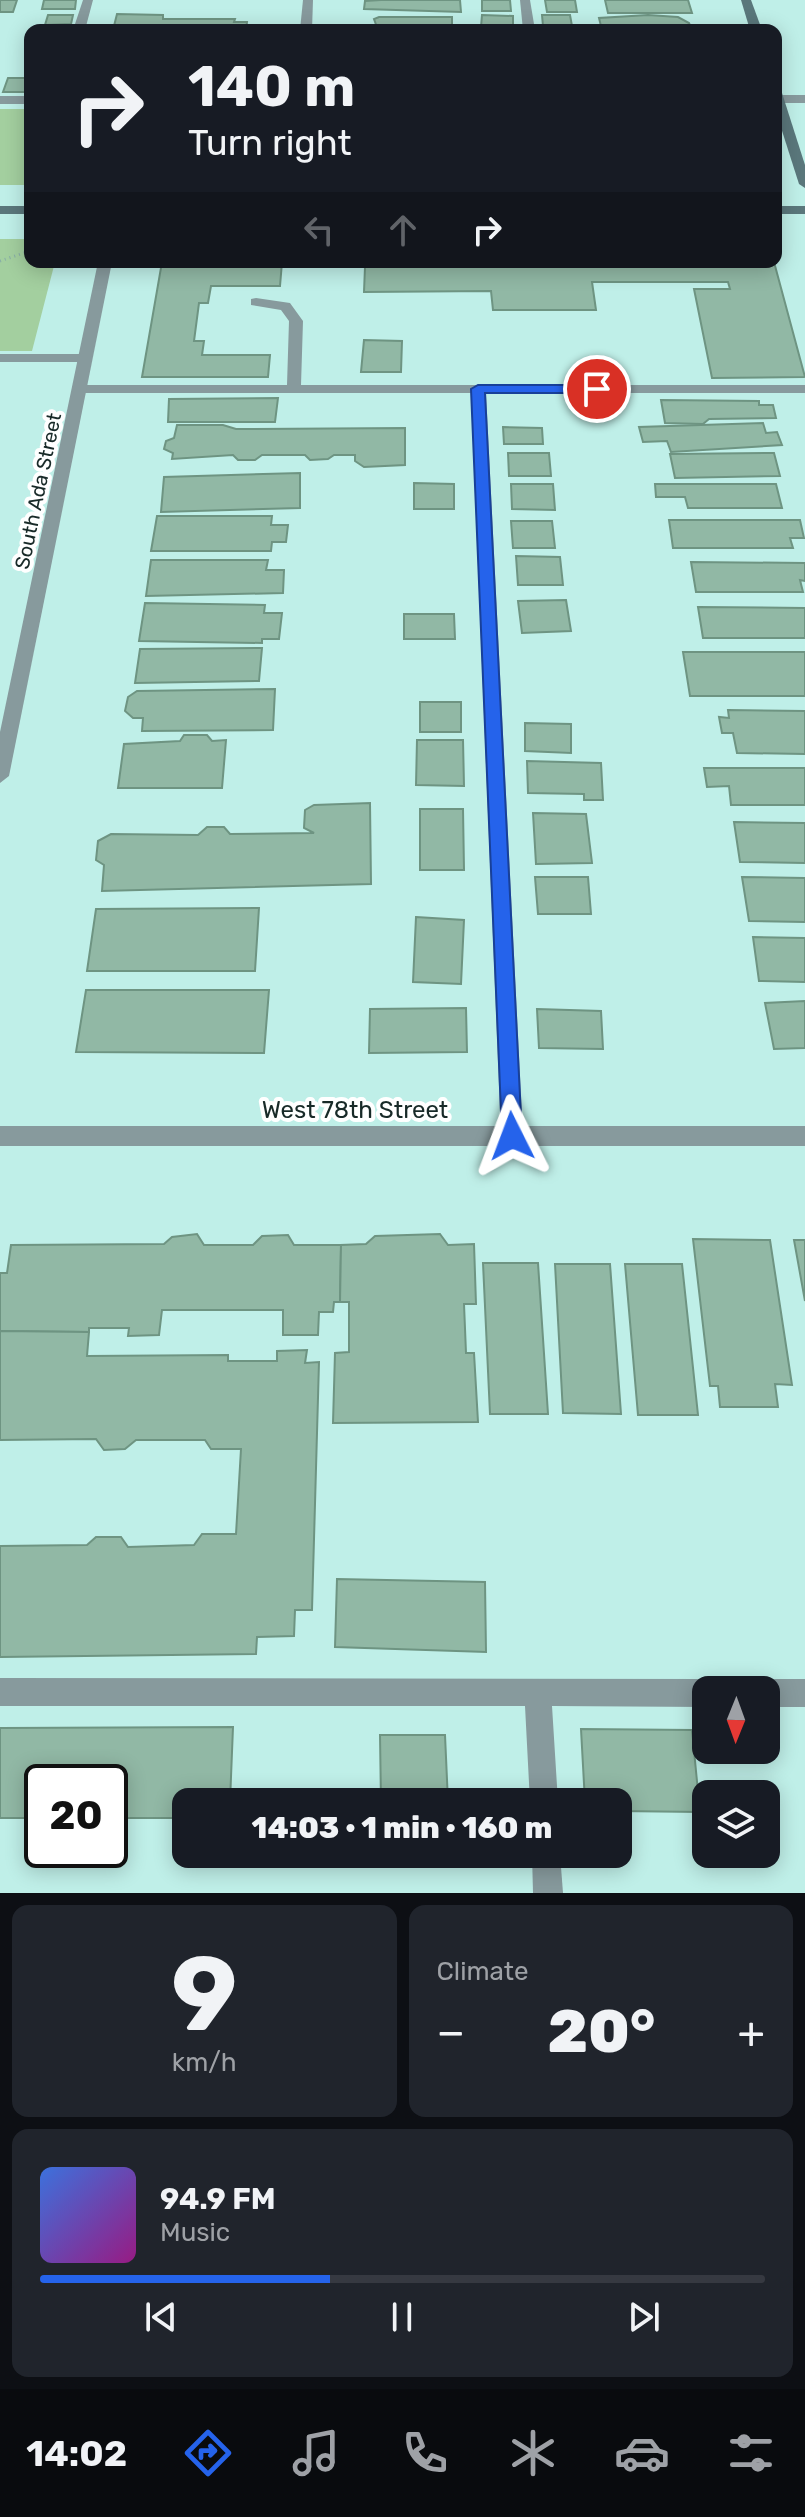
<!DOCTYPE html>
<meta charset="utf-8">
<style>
body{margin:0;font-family:Rubik,sans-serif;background:#20242c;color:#f1f3f6;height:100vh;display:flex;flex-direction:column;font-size:30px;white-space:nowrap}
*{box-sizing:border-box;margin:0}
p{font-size:26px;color:#9ea1a6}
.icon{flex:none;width:44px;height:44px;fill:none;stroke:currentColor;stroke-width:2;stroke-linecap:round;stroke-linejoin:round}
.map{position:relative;height:1893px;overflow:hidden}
.details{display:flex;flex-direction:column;gap:12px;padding:12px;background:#0d0f14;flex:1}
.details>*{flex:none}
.hud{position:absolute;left:24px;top:24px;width:758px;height:244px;border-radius:16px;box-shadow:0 4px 20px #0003;background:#171b24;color:#f1f3f6;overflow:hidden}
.needle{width:52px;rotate:181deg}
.buttons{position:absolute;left:692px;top:1676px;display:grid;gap:16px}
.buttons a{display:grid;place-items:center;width:88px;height:88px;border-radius:16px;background:#171b24;box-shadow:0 4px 20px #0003;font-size:40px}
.speed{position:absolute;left:24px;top:1764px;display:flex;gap:16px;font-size:40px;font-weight:700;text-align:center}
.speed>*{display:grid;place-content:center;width:104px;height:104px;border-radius:50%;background:#171b24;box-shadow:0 4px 20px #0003;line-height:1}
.speed .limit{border:4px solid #111;border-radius:12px;background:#fff;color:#111}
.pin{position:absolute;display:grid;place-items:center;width:68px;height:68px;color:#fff;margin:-34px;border:4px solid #fff;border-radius:50%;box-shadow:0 2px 8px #0007}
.me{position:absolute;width:88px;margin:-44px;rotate:357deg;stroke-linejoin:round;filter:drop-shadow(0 0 6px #0008)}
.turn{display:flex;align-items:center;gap:28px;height:168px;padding:0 32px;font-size:36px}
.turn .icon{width:104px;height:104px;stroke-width:2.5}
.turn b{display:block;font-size:56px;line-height:68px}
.lanes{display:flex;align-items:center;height:76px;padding:0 32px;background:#0003;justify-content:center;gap:40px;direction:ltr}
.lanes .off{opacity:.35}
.big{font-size:60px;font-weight:800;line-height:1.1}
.details .tile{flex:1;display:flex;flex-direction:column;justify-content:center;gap:12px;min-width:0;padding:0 28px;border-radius:16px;background:#20242c}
.details .dial{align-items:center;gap:0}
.dial b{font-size:104px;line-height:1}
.song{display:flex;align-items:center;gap:24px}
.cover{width:96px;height:96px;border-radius:12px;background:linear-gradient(135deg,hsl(220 70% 55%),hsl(310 70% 35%))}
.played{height:8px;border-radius:4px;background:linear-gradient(90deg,#2563eb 40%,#363941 40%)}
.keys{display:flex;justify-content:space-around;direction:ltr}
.heat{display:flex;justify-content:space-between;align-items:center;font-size:44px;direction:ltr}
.details .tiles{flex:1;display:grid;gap:12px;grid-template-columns:1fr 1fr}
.tile:last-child{grid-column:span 2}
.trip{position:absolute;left:172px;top:1788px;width:460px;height:80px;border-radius:16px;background:#171b24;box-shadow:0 4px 20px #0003;font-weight:800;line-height:80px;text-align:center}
.tab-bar{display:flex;height:128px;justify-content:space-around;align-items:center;background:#090b0e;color:#9ea1a6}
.tab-bar .icon{width:56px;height:56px}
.tab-bar .on{color:#2563eb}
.tab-bar b{font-size:36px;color:#f1f3f6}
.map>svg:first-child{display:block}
.green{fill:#a3cf9f}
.building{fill:#91b8a5;stroke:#6e9482;stroke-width:2}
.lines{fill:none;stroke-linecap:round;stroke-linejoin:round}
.path{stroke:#87ada7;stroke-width:3;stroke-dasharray:1 4;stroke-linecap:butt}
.lane{fill:#879a9d;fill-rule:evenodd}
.street{fill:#879a9d;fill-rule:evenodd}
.secondary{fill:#5a777b;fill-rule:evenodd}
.route{fill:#2563eb;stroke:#184099;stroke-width:2}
.labels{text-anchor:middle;stroke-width:8;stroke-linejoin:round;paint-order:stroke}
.far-street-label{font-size:20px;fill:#182a28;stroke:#fff}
.street-label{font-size:24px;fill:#182a28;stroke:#fff}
</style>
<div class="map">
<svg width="805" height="1893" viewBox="0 0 805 1893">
<rect width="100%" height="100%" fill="#bfefe8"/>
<g class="green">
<rect x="0" y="109" width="30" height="76"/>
<polygon points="0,239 30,239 30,262 55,262 32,351 0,351"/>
</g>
<g class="building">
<polygon points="0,0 17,0 13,12 0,12"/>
<polygon points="44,0 76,0 75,9 42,9"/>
<polygon points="381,0 460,0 461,12 364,9 365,1"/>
<polygon points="482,0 510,0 511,11 482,11"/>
<polygon points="545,0 575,0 577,12 547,12"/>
<polygon points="605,0 688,0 692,13 608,13"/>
<polygon points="117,14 163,15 163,19 235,19 234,22 247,22 246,30 113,30"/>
<polygon points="48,15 73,15 71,24 45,25"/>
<polygon points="482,15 513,16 513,28 481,27"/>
<polygon points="542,15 570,15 572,26 543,26"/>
<polygon points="648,15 678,17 689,23 692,30 602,30 599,18"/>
<polygon points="379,17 452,17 452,30 378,30 374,19"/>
<polygon points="8,78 30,78 30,92 3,92"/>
<polygon points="162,262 282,262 280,286 211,286 208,303 199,303 194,341 204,341 202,355 270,355 268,377 142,377"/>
<polygon points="372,262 774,262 805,377 712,378 694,289 730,289 728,282 592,282 596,310 493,310 491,291 364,292 365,267 372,267"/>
<polygon points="364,340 402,341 401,372 361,372"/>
<polygon points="278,398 275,422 168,422 169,399"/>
<polygon points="661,400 759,401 759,405 773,405 776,418 709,419 703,424 665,423"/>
<polygon points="763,423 766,433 777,432 782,445 671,452 667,441 643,442 639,427"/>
<polygon points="177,425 223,425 236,429 405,428 405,465 364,467 355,461 355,455 334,455 328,459 310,460 305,455 262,455 255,460 238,460 233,455 172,459 173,453 164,449 166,441 174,438"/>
<polygon points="503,427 542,428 543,444 504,444"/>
<polygon points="508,453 549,453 551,476 509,476"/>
<polygon points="774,453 780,476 675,478 670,454"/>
<polygon points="300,473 300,508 161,512 164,477"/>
<polygon points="414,483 454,484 454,509 414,509"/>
<polygon points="511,484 553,484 555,510 512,509"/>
<polygon points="655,484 776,484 782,508 688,508 685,497 656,497"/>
<polygon points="157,516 272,516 271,525 288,525 286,542 272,542 271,551 151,551"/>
<polygon points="669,520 800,520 804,538 790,538 793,548 673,548"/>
<polygon points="511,521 552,521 555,548 513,548"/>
<polygon points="516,556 560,557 563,585 518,585"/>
<polygon points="151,560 268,560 266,570 284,570 283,593 146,596"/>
<polygon points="691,562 805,563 805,581 800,580 803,592 696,592"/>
<polygon points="566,600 571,631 522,633 518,601"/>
<polygon points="145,603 265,605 264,613 282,613 279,639 262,639 262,643 139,641"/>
<polygon points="698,607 805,608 805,638 703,638"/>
<polygon points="404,614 454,614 455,639 404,639"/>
<polygon points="262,648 259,681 135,683 140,649"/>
<polygon points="683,652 805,652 805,696 690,696"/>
<polygon points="275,689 273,730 142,731 143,718 133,718 125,711 128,697 137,691"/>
<rect x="420" y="702" width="41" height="30"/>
<polygon points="728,710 805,711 805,754 737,753 733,733 722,733 719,717 729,718"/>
<polygon points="525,723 571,724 571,753 525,751"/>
<polygon points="184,735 207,735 212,741 226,740 222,788 118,788 124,744 180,741"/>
<polygon points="417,740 463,740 464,786 416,785"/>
<polygon points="527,761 601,763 603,800 584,800 584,794 528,793"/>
<polygon points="704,768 805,768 805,805 731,805 729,786 707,787"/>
<polygon points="370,803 371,884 102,891 104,865 96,860 98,841 111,834 198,835 207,827 224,827 230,834 314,833 304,828 305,810 314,805"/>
<polygon points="420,809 463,809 464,870 420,870"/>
<polygon points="533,813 586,814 592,863 536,864"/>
<polygon points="734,822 805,823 805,863 740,862"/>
<polygon points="535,877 588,877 591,914 538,914"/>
<polygon points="742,877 805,878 805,922 749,921"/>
<polygon points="259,908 255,971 87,971 96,909"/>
<polygon points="416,917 464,920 461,984 413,982"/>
<polygon points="753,937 805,938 805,982 759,981"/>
<polygon points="86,990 269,990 264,1053 76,1052"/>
<polygon points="805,1001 805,1048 774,1049 765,1003"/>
<polygon points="466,1008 467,1052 369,1053 370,1009"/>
<polygon points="537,1009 601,1011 603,1049 539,1048"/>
<polygon points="197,1234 204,1245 253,1245 262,1236 288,1235 294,1245 341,1245 340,1302 334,1302 333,1312 319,1312 318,1335 283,1335 283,1310 162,1310 159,1335 128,1336 129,1328 89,1328 89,1332 0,1331 0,1273 7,1273 11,1245 164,1244 172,1237"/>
<polygon points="440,1234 448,1245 474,1244 476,1304 464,1304 466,1353 474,1353 478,1422 333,1423 335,1353 349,1352 349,1302 340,1302 341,1245 366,1244 375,1236"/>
<polygon points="693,1239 770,1240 792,1385 775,1384 778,1407 720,1407 718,1386 710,1386"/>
<polygon points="794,1240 805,1240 805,1301"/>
<polygon points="483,1263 538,1263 548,1414 490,1414"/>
<polygon points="555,1264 610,1264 621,1414 563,1413"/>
<polygon points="625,1264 682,1264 698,1415 638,1415"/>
<polygon points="0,1331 89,1332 87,1356 228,1355 228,1361 277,1361 277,1351 307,1350 305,1363 319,1362 312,1610 295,1610 294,1636 257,1637 256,1654 0,1657 0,1546 87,1545 96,1537 121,1537 128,1547 194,1545 202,1534 236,1534 241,1449 211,1449 205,1440 136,1440 125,1449 104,1450 96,1439 0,1440"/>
<polygon points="337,1579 485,1582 486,1652 335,1647"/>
<polygon points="233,1727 230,1802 186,1802 186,1818 110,1818 110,1782 42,1782 42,1818 0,1818 0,1728"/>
<polygon points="581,1729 692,1730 700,1812 618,1811 618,1802 585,1802"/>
<polygon points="380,1735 445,1735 448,1802 381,1802"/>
</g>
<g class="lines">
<polyline class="path" points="0,261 30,251"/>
<g class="lane">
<polygon points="83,0 93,0 85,30 73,30"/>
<polygon points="520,0 530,0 535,30 523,30"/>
<rect x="776" y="95" width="29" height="8"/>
<rect x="0" y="96" width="30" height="8"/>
<polygon points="256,298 290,303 303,321 301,385 805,385 805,393 486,393 523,1136 520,1143 512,1146 504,1143 501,1136 471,393 79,393 72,389 79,385 287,385 289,321 281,310 251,305 251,299"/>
<polygon points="0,354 85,354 92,358 85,362 0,362"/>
<polygon points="0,1678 706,1679 716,1683 718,1690 706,1690 706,1707 552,1706 558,1802 530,1802 525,1706 0,1706"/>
<polygon points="766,1679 805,1679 805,1707 766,1707 766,1690 754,1690 756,1683"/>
<polygon points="532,1854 560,1854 563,1893 533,1893"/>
</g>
<g class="street">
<polygon points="303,0 313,0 312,30 300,30"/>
<polygon points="98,262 112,262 9,776 0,783 0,732"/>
<rect x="0" y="1126" width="805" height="20"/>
</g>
<g class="secondary">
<polygon points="741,0 751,0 762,30 750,30"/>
<polygon points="776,89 782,93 805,165 805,188 799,184 776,112"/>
<rect x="0" y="206" width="30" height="8"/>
<rect x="776" y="206" width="29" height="8"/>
</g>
</g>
<polygon class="route" points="478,385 597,385 603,389 597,393 485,393 522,1136 519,1142 512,1145 505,1142 502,1136 471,389"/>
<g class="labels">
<g class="far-street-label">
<text transform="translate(38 491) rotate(-78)" y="7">South Ada Street</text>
</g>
<g class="street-label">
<text x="355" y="1118">West 78th Street</text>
</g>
</g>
</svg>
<div class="buttons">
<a><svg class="needle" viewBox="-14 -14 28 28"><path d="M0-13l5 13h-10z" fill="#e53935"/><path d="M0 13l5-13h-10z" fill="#9ea1a6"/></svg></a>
<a><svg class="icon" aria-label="layers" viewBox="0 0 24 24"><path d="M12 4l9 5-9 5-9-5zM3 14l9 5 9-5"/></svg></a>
</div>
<div class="speed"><div class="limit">20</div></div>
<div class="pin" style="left:597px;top:389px;background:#d93025"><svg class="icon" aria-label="arrive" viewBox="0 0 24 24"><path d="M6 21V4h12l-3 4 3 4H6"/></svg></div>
<svg class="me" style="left:512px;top:1136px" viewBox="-20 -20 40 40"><path d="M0-17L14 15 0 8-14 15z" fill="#2563eb" stroke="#fff" stroke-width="4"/></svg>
<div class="trip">14:03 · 1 min · 160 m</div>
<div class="hud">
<div class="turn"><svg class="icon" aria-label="right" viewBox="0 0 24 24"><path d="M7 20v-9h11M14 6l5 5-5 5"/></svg><div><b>140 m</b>Turn right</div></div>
<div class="lanes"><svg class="icon off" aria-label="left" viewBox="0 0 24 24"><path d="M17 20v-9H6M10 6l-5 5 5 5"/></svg><svg class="icon off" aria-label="ahead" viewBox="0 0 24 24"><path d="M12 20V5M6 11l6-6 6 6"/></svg><svg class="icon" aria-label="right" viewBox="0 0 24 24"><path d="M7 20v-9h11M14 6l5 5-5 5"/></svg></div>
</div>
</div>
<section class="details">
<div class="tiles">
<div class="tile dial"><b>9</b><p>km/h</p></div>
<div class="tile"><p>Climate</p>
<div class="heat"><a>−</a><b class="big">20°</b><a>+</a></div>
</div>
<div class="tile">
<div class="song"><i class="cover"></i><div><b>94.9 FM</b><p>Music</p></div></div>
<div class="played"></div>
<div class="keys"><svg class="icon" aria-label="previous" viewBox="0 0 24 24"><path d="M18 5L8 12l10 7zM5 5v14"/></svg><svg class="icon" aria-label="pause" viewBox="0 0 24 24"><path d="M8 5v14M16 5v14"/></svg><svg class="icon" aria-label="next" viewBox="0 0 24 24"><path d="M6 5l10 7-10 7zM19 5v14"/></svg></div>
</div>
</div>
</section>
<nav class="tab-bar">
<b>14:02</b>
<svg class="icon on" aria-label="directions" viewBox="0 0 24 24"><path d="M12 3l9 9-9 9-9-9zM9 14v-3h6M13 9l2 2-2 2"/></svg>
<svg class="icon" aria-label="music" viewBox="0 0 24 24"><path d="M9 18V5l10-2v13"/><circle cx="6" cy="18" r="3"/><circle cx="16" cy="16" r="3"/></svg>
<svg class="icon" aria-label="phone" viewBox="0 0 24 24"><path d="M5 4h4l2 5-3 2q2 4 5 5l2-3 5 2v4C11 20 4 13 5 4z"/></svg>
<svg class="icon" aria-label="climate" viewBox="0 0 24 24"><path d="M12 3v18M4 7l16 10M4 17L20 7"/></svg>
<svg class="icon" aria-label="car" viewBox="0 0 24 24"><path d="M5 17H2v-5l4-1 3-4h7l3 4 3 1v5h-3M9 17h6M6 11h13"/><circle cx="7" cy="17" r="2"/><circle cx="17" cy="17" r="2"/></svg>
<svg class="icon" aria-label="filters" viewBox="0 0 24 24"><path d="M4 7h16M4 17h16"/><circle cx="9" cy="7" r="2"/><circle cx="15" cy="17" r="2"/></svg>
</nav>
